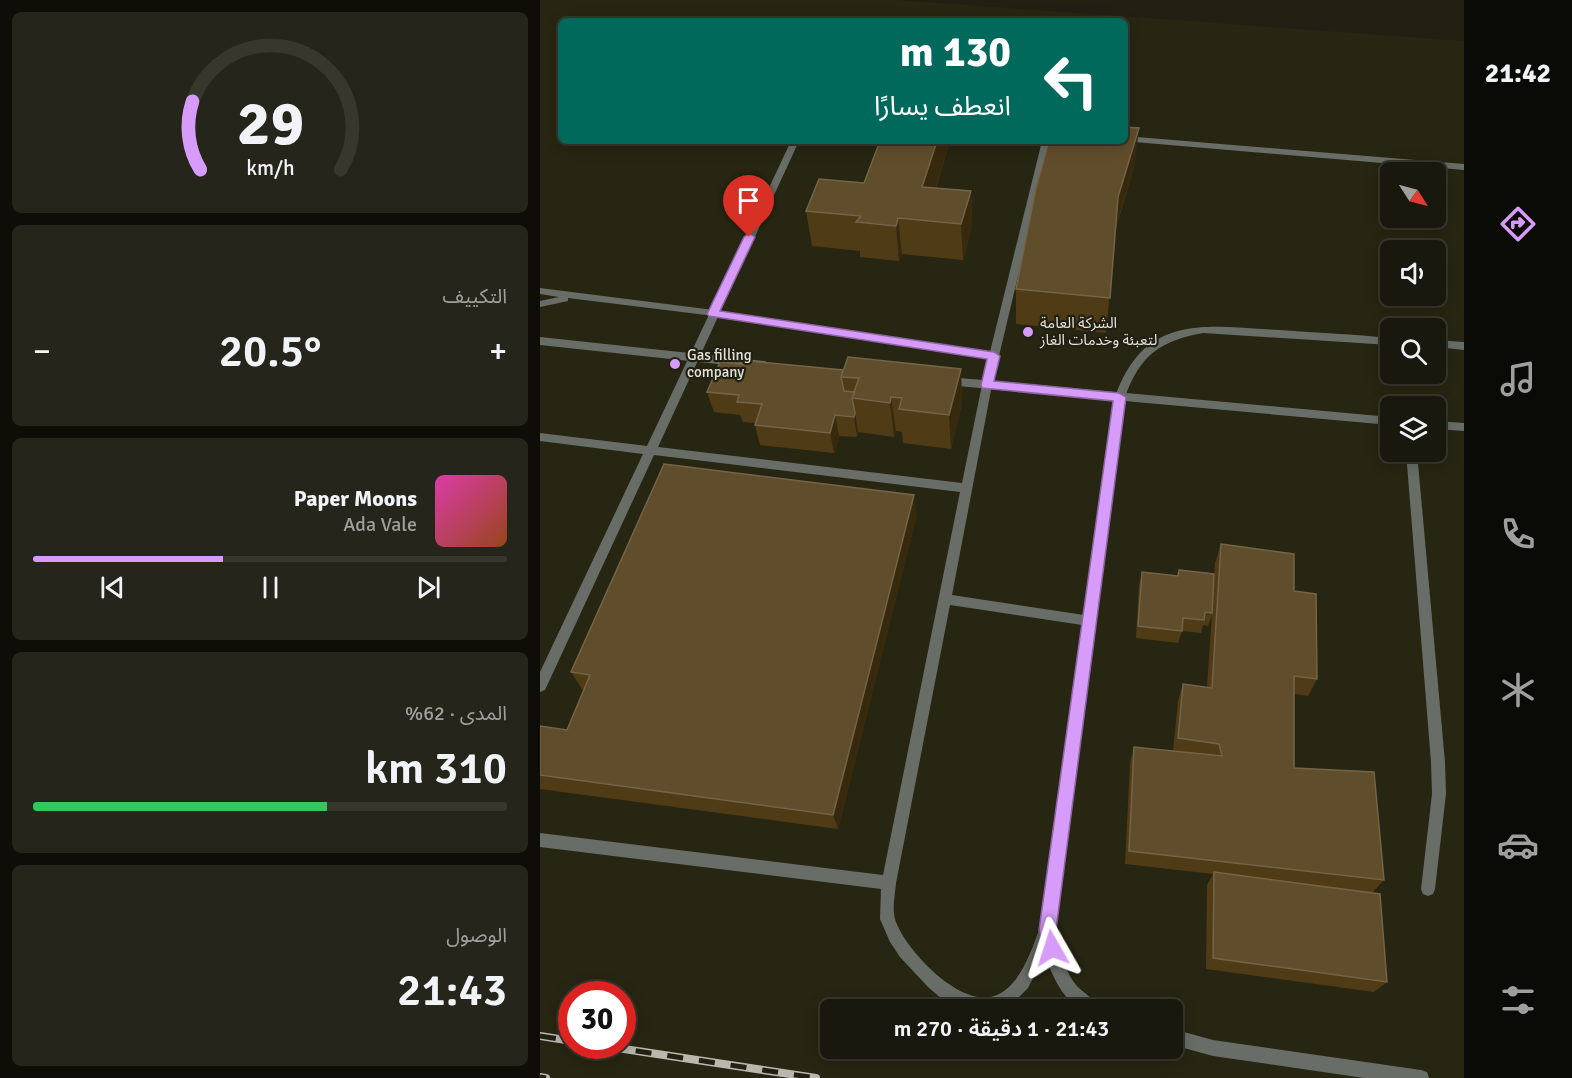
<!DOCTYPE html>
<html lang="ar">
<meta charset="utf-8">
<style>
body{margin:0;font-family:Signika,"Noto Sans Arabic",sans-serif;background:#26251c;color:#f1f3f6;direction:rtl;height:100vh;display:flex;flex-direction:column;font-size:22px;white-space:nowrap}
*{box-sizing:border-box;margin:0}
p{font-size:20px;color:#9fa09e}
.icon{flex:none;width:33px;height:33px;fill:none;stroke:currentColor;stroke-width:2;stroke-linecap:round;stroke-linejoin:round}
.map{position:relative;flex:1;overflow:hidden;direction:ltr}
.details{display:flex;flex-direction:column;gap:12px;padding:12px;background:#0e0d08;width:540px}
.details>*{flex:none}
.banner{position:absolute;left:18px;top:18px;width:570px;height:126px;border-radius:9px;box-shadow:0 3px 15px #0003,0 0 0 2px #37372e;direction:rtl;background:#00695c;color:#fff;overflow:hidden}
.needle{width:39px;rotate:126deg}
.buttons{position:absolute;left:840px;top:162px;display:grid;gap:12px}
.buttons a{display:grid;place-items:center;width:66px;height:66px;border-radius:9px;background:#19180e;box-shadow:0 3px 15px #0003,0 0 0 2px #37372e;font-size:30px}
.speed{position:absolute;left:18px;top:981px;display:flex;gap:12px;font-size:30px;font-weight:700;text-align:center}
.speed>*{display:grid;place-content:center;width:78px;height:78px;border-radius:50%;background:#19180e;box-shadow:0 3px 15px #0003,0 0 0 2px #37372e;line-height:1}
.speed .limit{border:9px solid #d22;background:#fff;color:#111}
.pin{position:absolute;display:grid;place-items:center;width:51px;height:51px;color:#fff;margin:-62px -26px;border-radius:50% 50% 50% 0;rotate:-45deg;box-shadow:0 0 6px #0007}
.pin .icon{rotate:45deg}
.me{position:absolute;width:66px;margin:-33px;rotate:354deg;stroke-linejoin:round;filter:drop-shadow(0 0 4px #0008)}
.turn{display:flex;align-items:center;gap:21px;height:126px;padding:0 18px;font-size:27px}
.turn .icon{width:78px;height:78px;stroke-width:2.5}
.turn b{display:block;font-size:42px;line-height:51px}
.big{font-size:45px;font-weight:600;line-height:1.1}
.details .card{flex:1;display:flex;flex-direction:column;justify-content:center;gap:9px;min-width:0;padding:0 21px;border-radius:9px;background:#26251c}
.details .dial{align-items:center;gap:0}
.dial svg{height:156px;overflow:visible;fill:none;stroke:#37372e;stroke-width:7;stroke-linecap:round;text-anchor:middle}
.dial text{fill:#f1f3f6;stroke:none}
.song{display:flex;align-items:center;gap:18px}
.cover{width:72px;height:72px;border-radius:9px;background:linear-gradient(135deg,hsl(320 70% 55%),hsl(20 70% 35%))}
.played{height:6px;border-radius:3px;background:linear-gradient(90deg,#d79bf9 40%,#37372e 40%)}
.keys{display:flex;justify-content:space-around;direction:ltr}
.heat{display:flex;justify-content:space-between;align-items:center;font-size:33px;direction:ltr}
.charge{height:9px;border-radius:4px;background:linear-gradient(90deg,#34c759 62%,#37372e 0)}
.trip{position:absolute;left:280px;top:999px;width:363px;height:60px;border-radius:9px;background:#19180e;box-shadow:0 3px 15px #0003,0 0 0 2px #37372e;font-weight:600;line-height:60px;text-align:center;direction:rtl}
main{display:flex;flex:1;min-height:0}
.menu{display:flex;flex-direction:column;width:108px;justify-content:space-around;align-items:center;background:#0a0a06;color:#9fa09e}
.menu .icon{width:42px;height:42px}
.menu .on{color:#d79bf9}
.menu b{font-size:27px;color:#f1f3f6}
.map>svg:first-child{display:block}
.built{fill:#272612;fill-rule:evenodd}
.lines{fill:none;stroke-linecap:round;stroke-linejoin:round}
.minor{fill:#686d67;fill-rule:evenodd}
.tertiary{fill:#686d67;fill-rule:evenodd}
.rail-casing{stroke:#b8b8ae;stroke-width:8}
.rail{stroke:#212013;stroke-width:5;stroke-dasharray:16;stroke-linecap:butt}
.wall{fill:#503b17}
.shaded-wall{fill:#37290d}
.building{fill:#604d2c;stroke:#746447;stroke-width:1.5}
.route{fill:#d79bf9;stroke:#8c65a2;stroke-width:1.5}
.poi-dot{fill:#d79bf9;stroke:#212013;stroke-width:2}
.labels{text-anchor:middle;stroke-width:4.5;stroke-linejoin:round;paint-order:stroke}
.poi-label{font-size:15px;fill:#e1e1d7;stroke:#212013;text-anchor:start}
</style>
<main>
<nav class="menu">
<b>21:42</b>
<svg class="icon on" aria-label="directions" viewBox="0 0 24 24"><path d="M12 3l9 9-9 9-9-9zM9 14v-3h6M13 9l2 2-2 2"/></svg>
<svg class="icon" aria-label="music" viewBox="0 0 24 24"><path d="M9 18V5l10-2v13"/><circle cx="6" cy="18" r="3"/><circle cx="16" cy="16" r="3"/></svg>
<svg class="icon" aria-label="phone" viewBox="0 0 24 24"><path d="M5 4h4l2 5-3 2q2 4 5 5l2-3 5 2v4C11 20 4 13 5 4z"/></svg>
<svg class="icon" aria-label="climate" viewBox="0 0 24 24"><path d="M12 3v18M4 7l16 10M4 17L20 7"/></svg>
<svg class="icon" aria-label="car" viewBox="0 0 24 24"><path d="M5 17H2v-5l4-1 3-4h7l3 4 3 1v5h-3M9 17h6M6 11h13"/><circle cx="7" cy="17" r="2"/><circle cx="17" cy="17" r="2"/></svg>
<svg class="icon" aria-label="filters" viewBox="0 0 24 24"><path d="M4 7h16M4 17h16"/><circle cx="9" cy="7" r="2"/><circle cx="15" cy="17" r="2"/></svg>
</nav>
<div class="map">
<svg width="924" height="1078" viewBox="0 0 924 1078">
<rect width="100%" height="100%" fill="#212013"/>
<path class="built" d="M0,0H357L924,41V1078H0ZM21,21H585V141H21ZM850,172H896V218H850ZM850,250H896V296H850ZM850,328H896V374H850ZM850,406H896V452H850ZM32,994H82V1046H32ZM291,1010H633V1048H291Z"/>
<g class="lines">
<g class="minor">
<polygon points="585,136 924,164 924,170 583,141 585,141"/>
<path d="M251,141H259L118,447L422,483L442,385L447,381L451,382L452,385L412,595L544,615L575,397C605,312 666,326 740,330C777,333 814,334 850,338V345L663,333C620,341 600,355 585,397L515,930C520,949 523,969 536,985C543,993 556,999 560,1010H539C521,995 512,976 505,954L488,988L472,1004L462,1010H423L403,1000L388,987L360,957L350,942L340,919L341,889L0,847V833L343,875L420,492L114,455L5,690L0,692V672L103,454L0,441V433L107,446ZM410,605L542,625L499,930C491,952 479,988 454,996C420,1008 364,949 355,919C352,908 355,895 356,883Z"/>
<polygon points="502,141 510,141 459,356 454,360 449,356"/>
<polygon points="896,340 924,342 924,350 896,347"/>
<polygon points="866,452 877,452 905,762 906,794 895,889 893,894 888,896 883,894 881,889 892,794 891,762"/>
<polygon points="633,1029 673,1040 881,1070 887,1072 889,1078 824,1078 673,1056 633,1045"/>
</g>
<g class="tertiary">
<polygon points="0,288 166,309 454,352 459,356 453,381 850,417 850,425 407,385 402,381 407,377 443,380 448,359 166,315 28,298 28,301 0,307 0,301 19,297 0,294"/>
<polygon points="0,337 225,361 230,365 225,369 0,345"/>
<polygon points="896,421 924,423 924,431 896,429"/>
</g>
<g class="rail-casing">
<g id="rail">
<polyline points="0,1036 32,1041"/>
<polyline points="64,1046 276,1078"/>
<polyline points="0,1077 6,1078"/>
</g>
</g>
<use href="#rail" class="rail"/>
</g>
<g class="wall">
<polygon points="340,141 410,141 396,188 431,191 432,226 423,260 362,254 359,261 320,257 320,251 272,246 266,211 324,183"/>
<polygon points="595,163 576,228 566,333 476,324 476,289"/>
<polygon points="208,365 303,370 421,369 422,403 411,449 363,443 362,432 356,431 354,437 318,432 317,437 299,436 294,453 220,445 215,425 215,423 203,422 200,415 174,412 167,392"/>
<polygon points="377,514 298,829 0,789 0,726 27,730 44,690 42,689 31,672"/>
<polygon points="681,544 754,591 777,679 768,696 754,694 754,768 844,880 832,893 847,982 834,992 666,969 667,885 673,874 585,864 590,763 594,747 633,751 638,701 643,684 667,687 672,615 668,626 663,625 661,633 642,631 638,643 596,638 599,585 602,572 637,576 639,570 673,594 675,563"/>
</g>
<g class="shaded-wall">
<polygon points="599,128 595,163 574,232 578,197"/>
<polygon points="397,141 410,141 385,222 382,187"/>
<polygon points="431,191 432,226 423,260 421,224"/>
<polygon points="358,218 362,254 359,261 356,226"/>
<polygon points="421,369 422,403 411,449 409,415"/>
<polygon points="351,397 356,431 354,437 350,403"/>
<polygon points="315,413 318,432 317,437 314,417"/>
<polygon points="295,415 299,436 294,453 290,433"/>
<polygon points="374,495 377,514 298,829 293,815"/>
</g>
<g class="building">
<polygon points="585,127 599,128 578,197 570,298 476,289 496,188 509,141 585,141"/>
<polygon points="340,141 397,141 382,187 431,191 421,224 358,218 356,226 316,222 321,216 266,211 279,179 324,183"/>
<polygon points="308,357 421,369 409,415 359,409 362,398 351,397 350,403 312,398 319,378 301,377"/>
<polygon points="209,361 303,370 301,377 304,391 315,392 312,398 315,413 314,417 295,415 290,433 215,425 222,404 197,402 199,395 167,392 180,362 208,365"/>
<polygon points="124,464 374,495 293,815 0,775 0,726 27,730 50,675 31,672"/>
<polygon points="681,544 754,554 754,591 776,594 777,679 754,676 754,768 834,772 844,880 589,851 594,747 682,756 679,744 638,738 643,684 672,688"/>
<polygon points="639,570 674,574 672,613 665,612 664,620 643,618 642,631 598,626 602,572 638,576"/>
<polygon points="674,872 840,894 847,982 673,958"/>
</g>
<polygon class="route" points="209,233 215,237 180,311 454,352 460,356 454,381 579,393 586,397 516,930 521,948 518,955 512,957 506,955 499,930 573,401 442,388 441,385 447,359 169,316 167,314 204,237"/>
<g class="poi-dot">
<circle cx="488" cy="332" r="6"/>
<circle cx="135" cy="364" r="6"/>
</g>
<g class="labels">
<g class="poi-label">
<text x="500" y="328">الشركة العامة<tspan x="500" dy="17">لتعبئة وخدمات الغاز</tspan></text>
<text x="147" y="360">Gas filling<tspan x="147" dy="17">company</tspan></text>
</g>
</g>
</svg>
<div class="buttons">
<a><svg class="needle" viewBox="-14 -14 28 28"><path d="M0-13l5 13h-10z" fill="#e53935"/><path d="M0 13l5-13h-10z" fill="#9fa09e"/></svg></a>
<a><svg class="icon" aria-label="sound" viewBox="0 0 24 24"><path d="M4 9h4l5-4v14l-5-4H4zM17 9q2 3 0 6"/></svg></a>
<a><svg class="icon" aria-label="search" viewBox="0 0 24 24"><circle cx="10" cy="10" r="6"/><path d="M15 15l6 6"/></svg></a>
<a><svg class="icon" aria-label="layers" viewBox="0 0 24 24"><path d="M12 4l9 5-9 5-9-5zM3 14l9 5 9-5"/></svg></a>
</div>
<div class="speed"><div class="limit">30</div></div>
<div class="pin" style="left:209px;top:237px;background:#d93025"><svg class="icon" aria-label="arrive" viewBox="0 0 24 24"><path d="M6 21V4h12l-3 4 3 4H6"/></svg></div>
<svg class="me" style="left:512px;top:948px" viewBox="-20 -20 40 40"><path d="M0-17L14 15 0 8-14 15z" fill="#d79bf9" stroke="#fff" stroke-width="4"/></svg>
<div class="trip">21:43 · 1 دقيقة · 270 m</div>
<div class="banner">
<div class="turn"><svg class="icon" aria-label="left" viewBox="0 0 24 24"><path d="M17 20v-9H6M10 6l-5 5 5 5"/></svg><div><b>130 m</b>انعطف يسارًا</div></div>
</div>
</div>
<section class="details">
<div class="card dial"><svg viewBox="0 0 100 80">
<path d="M14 69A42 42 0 1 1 86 69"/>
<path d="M14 69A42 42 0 0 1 10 34" stroke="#d79bf9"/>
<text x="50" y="56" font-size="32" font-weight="700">29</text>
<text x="50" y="72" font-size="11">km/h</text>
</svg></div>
<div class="card"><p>التكييف</p>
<div class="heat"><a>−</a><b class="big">20.5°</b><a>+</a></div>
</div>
<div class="card">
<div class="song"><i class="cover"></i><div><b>Paper Moons</b><p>Ada Vale</p></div></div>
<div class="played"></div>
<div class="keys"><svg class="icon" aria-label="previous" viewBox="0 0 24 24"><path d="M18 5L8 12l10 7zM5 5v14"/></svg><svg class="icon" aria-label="pause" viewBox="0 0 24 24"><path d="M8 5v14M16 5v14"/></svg><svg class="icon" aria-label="next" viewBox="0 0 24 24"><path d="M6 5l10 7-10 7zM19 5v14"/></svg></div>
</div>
<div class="card"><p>المدى · 62%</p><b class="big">310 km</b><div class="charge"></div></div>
<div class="card"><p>الوصول</p><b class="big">21:43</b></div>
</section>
</main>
